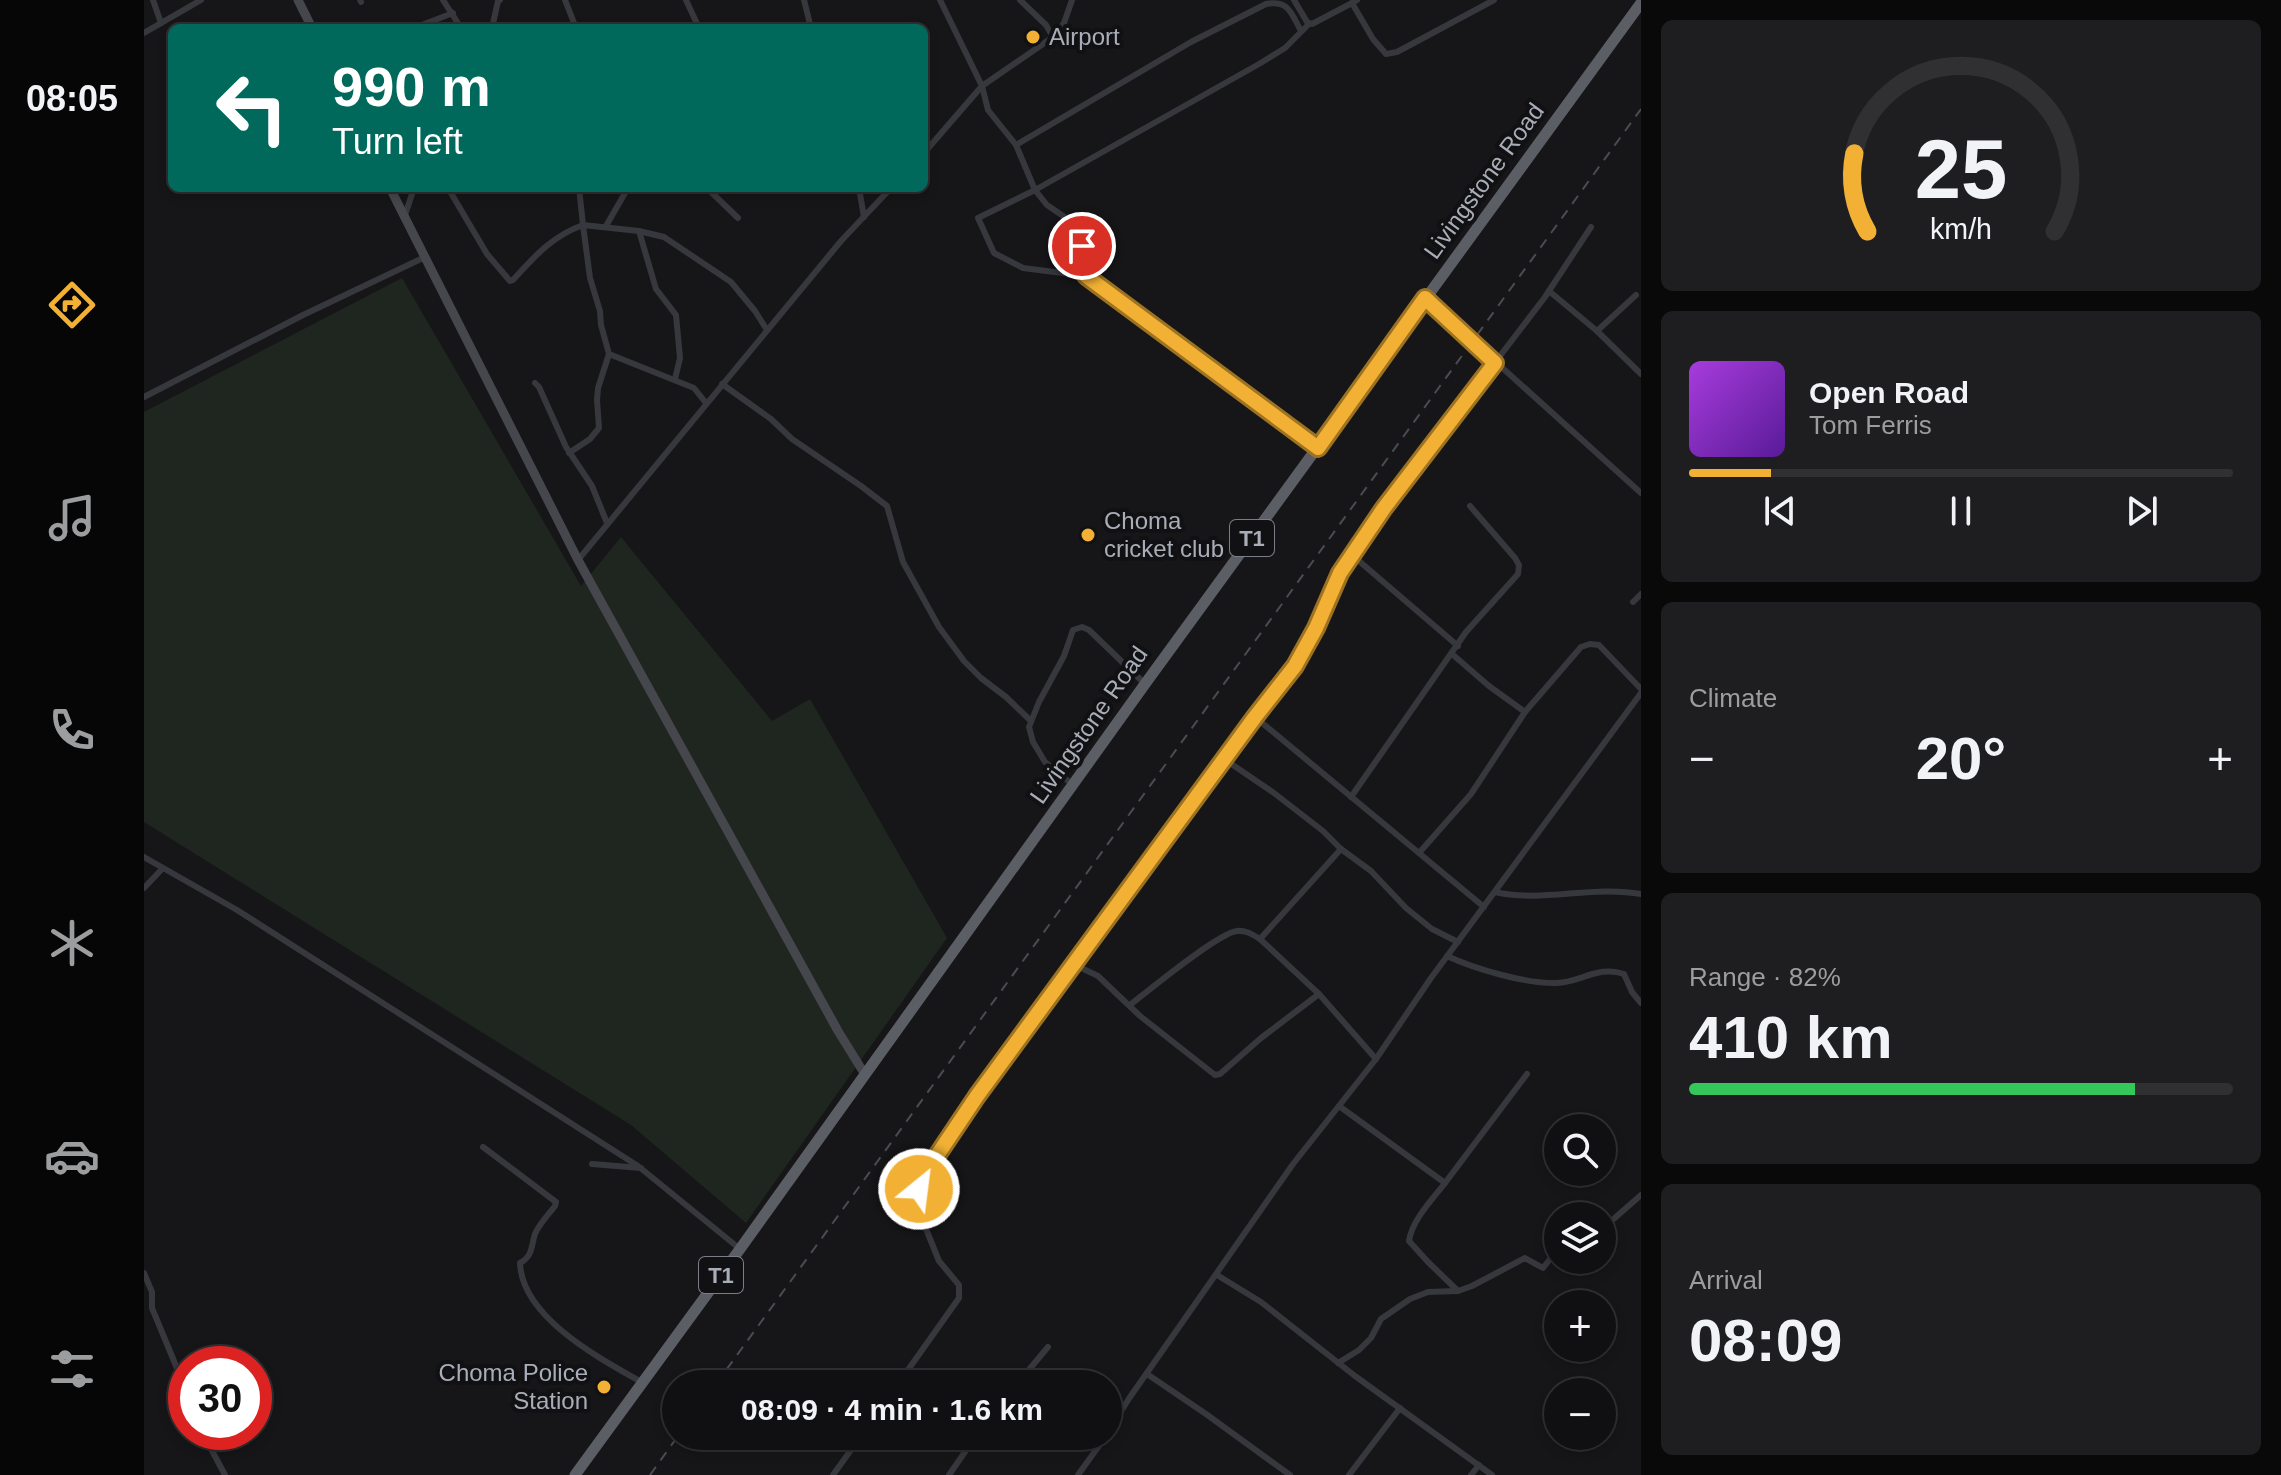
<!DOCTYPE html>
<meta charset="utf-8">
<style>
body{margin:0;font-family:Arial,sans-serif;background:#1e1e20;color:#f1f3f6;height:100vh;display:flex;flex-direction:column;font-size:30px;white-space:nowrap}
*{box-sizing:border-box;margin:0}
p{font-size:26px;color:#9c9d9f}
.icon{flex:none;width:44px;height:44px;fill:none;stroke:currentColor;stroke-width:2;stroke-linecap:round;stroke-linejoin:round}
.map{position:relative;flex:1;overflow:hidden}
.side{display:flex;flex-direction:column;gap:20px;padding:20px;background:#09090a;width:640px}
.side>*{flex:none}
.hud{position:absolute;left:24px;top:24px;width:760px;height:168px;border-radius:12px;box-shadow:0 4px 12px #0003,0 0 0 2px #303032;background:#00695c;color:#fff;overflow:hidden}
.fabs{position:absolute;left:1400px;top:1114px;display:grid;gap:16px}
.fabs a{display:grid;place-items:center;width:72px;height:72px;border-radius:50%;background:#101012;box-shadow:0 4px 12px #0003,0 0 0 2px #303032;font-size:40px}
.speed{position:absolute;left:24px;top:1346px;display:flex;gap:16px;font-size:40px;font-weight:700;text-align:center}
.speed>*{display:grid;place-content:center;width:104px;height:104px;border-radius:50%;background:#101012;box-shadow:0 4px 12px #0003,0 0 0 2px #303032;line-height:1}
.speed .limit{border:12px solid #d22;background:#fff;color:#111}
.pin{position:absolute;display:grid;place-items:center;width:68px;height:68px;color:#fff;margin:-34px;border:4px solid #fff;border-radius:50%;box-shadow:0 2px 8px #0007}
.me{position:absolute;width:88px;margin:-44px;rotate:29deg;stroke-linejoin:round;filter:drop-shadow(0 0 6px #0008)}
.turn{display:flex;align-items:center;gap:28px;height:168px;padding:0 32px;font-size:36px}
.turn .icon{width:104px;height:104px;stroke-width:2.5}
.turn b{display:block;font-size:56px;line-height:68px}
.big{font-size:60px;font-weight:700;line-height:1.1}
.side .card{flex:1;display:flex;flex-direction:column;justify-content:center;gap:12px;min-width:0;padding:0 28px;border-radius:12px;background:#1e1e20}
.side .dial{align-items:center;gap:0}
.dial svg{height:208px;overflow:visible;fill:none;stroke:#303032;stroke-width:7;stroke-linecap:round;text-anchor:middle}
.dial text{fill:#f1f3f6;stroke:none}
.song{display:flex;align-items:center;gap:24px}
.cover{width:96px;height:96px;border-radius:12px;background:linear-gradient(135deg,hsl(280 70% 55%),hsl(270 70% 35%))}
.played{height:8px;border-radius:4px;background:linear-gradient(90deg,#f2b134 15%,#303032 15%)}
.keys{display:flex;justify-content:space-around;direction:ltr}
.heat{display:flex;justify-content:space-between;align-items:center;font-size:44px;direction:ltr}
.charge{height:12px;border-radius:6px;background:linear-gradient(90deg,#34c759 82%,#303032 0)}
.trip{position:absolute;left:518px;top:1370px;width:460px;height:80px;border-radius:40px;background:#101012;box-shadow:0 4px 12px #0003,0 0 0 2px #303032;font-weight:700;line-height:80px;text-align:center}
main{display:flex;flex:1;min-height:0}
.tabs{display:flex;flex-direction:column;width:144px;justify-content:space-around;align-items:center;background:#060607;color:#9c9d9f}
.tabs .icon{width:56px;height:56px}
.tabs .selected{color:#f2b134}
.tabs b{font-size:36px;color:#f1f3f6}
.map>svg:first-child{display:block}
.green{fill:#1e261f}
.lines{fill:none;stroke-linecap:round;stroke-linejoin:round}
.minor{stroke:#37383d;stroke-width:6}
.secondary{stroke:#45474d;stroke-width:9}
.trunk{stroke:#5b5e65;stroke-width:11}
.rail{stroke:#4a4c52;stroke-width:2;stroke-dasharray:10 8;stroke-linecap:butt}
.route-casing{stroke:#9d7322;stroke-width:20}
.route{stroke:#f2b134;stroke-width:14}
.poi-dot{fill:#f2b134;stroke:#111113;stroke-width:3}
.labels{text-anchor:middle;stroke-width:8;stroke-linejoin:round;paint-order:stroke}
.shield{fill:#111113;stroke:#7b7e86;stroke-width:2}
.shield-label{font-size:22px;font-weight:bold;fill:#a8adb8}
.poi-label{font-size:24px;fill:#a8adb8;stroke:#111113;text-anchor:start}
.street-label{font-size:24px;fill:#a8adb8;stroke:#111113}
</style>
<main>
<nav class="tabs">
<b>08:05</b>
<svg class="icon selected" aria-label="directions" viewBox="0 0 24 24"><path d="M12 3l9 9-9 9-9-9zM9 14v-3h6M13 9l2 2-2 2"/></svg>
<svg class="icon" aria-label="music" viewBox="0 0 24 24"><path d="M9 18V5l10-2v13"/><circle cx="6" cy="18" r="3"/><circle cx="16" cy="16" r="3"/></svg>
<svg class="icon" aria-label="phone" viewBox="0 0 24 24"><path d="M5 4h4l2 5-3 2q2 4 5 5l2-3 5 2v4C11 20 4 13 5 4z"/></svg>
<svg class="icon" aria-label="climate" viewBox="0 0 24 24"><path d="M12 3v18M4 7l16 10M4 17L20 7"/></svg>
<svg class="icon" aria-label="car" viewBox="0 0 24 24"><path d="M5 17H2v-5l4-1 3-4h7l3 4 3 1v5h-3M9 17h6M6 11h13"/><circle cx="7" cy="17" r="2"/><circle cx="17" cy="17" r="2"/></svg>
<svg class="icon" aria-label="filters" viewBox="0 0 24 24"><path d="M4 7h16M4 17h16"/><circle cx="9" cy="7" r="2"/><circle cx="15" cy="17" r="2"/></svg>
</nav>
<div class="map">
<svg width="1497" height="1475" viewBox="0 0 1497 1475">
<rect width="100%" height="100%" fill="#161618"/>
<polygon class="green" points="258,278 437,586 477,537 628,721 666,699 803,938 602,1223 487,1125 0,822 0,412"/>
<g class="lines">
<g class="minor">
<polyline points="9,0 17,23"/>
<polyline points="216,0 217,2"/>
<polyline points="299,0 317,28"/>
<polyline points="421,0 432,28"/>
<polyline points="542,0 555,28"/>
<polyline points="660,0 667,28"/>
<polyline points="796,0 838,86 844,110 872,145 891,190 903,205 925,220 934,233 942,276"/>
<polyline points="876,0 902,25 909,37"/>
<polyline points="1150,0 1163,22 1168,24 1208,3"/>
<polyline points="1213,0 1208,3 1229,39 1242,54 1253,52 1350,0"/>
<polyline points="1165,24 1141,48 1115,64 891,190 834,218 850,253 879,268 942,276 1174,448"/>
<polyline points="270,28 309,13"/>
<polyline points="348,28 354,1 356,0"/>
<polyline points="620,28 638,28"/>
<polyline points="0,33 57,0"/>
<path d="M872,145L1047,42L1122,4C1145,0 1147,13 1157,31"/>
<polyline points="780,153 838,86 909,37 920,23 928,0"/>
<path d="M304,188L343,254L366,281L369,280C390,257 408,236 439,225L446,278L456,311L457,325L465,354L550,388L562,403"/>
<polyline points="435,188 439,225 495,231 520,237 587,282 611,311 623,330"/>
<polyline points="563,188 594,218"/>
<polyline points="715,188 720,217"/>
<polyline points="261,215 270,188"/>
<polyline points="462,226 481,193 487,188"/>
<polyline points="495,231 512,289 532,315 536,358 531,379"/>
<polyline points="1405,291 1453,331 1497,374"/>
<polyline points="1281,298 1497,493"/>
<polyline points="1453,331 1492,295"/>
<polyline points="391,383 395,387 422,447 448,486 463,523"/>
<polyline points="578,384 627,419 648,439 717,486 743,506 759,562 795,627 820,661 837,678 862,697 887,721"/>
<polyline points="0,397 159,315 279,258"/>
<polyline points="425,453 446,439 455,428 453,400 454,388 465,354"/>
<polyline points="1208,555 1314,646"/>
<polyline points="434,560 697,241 747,188"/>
<polyline points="1489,602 1497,594"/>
<polyline points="1308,654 1345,686 1381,712"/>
<polyline points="1111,717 1340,907"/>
<polyline points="1080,759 1130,793 1179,831 1197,849 1227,871 1262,908 1288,929 1314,942"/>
<polyline points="929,785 901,762 889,742 885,727 895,702 920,656 929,630 938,627 945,630 1001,684"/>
<polyline points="1207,797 1322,632 1374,574 1375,565 1371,558 1326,506"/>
<polyline points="1197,849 1116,939 1175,994 1232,1059"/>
<polyline points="1275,853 1327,794 1381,712 1437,647 1446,644 1455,645 1497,689"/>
<polyline points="0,857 93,910 494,1166 596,1249"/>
<polyline points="0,888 18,869"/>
<path d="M1351,892C1399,903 1448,885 1497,894"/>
<path d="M1303,956C1331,969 1382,984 1413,983C1437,982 1455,965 1480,974L1488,992L1497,1003"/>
<polyline points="929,964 954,976 996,1016 1071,1075 1076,1074 1117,1038 1175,994"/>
<path d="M986,1005C1004,991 1074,933 1093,931C1102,930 1109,935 1116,939"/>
<polyline points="1195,1106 1301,1183 1383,1074"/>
<path d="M339,1147L412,1202L411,1206C405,1214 395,1224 391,1234C387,1246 389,1256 376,1263C378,1318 457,1359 499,1383"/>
<polyline points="448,1164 497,1168"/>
<path d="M1301,1183C1288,1200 1268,1220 1265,1241L1284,1262L1314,1291"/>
<polyline points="1458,1226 1465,1223 1497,1195"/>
<polyline points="0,1273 8,1292 8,1308 42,1390"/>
<polyline points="1073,1275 1117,1302 1211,1376 1348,1475"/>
<polyline points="1194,1363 1215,1350 1227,1338 1237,1319 1266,1299 1284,1292 1314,1291 1328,1286 1381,1258 1399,1268 1414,1249"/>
<polyline points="1003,1374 1062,1414 1146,1475"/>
<polyline points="754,1384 815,1298 815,1285 795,1261 778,1219 775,1189 786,1166 833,1096 929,964 1151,666 1172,628 1196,573 1240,508 1401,297 1447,227"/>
<polyline points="873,1384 904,1347"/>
<polyline points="58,1432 81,1475"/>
<polyline points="964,1432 986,1397 1149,1164 1232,1059 1287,978 1497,693"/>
<polyline points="689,1475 717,1436"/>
<polyline points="805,1475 832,1436"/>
<polyline points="934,1475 962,1436"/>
<polyline points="1205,1475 1256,1408"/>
<polyline points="1327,1475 1335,1465"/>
</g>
<g class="secondary">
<polyline points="154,0 168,28"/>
<polyline points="246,188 434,560 694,1031 720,1073"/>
</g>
<polyline class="trunk" points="431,1475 596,1249 1001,684 1497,3"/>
<g class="rail">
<polyline points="572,1384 1497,109"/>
<polyline points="506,1475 534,1436"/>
</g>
</g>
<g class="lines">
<g class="route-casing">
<polyline id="route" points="775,1189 786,1166 833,1096 1111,717 1151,666 1172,628 1196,573 1240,508 1351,363 1281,298 1174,448 942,276 938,246"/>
</g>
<use href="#route" class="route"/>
</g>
<g class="poi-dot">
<circle cx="889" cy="37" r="8"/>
<circle cx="944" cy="535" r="8"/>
<circle cx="460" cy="1387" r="8"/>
</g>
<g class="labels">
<g class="shield">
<rect x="1086" y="520" width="44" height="36" rx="6"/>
<rect x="555" y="1257" width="44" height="36" rx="6"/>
</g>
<g class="shield-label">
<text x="1108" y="546">T1</text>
<text x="577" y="1283">T1</text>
</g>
<g class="poi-label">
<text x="905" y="45">Airport</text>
<text x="960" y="529">Choma<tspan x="960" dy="28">cricket club</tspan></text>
<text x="444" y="1381" text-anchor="end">Choma Police<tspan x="444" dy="28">Station</tspan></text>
</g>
<g class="street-label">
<text transform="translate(1340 181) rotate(-54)" y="8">Livingstone Road</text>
<text transform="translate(945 725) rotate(-55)" y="8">Livingstone Road</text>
</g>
</g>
</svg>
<div class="fabs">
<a><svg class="icon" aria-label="search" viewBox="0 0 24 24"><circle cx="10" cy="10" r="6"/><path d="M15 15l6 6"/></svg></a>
<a><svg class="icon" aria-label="layers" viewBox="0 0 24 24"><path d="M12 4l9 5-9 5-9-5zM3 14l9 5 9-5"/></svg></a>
<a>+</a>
<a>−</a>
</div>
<div class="speed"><div class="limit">30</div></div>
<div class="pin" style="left:938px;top:246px;background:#d93025"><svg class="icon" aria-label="arrive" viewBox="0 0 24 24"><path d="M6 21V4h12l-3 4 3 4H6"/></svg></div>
<svg class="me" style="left:775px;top:1189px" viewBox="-20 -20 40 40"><circle r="17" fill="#f2b134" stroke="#fff" stroke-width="3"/><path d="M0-11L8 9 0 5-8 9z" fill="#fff"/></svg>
<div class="trip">08:09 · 4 min · 1.6 km</div>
<div class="hud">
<div class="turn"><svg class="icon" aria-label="left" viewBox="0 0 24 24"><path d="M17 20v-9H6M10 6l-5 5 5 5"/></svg><div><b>990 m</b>Turn left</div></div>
</div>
</div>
<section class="side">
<div class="card dial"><svg viewBox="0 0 100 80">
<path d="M14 69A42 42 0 1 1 86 69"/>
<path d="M14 69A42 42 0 0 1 9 39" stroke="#f2b134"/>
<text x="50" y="56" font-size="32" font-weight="700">25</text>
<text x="50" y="72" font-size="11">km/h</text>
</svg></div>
<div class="card">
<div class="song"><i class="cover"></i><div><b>Open Road</b><p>Tom Ferris</p></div></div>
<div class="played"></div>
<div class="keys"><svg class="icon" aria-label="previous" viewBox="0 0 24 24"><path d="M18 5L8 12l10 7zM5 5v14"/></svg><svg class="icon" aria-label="pause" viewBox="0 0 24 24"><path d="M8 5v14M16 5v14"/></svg><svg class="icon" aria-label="next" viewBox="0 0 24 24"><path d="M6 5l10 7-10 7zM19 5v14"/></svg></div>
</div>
<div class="card"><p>Climate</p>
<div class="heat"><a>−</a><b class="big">20°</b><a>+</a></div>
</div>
<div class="card"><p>Range · 82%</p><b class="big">410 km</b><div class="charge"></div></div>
<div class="card"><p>Arrival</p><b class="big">08:09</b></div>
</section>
</main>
